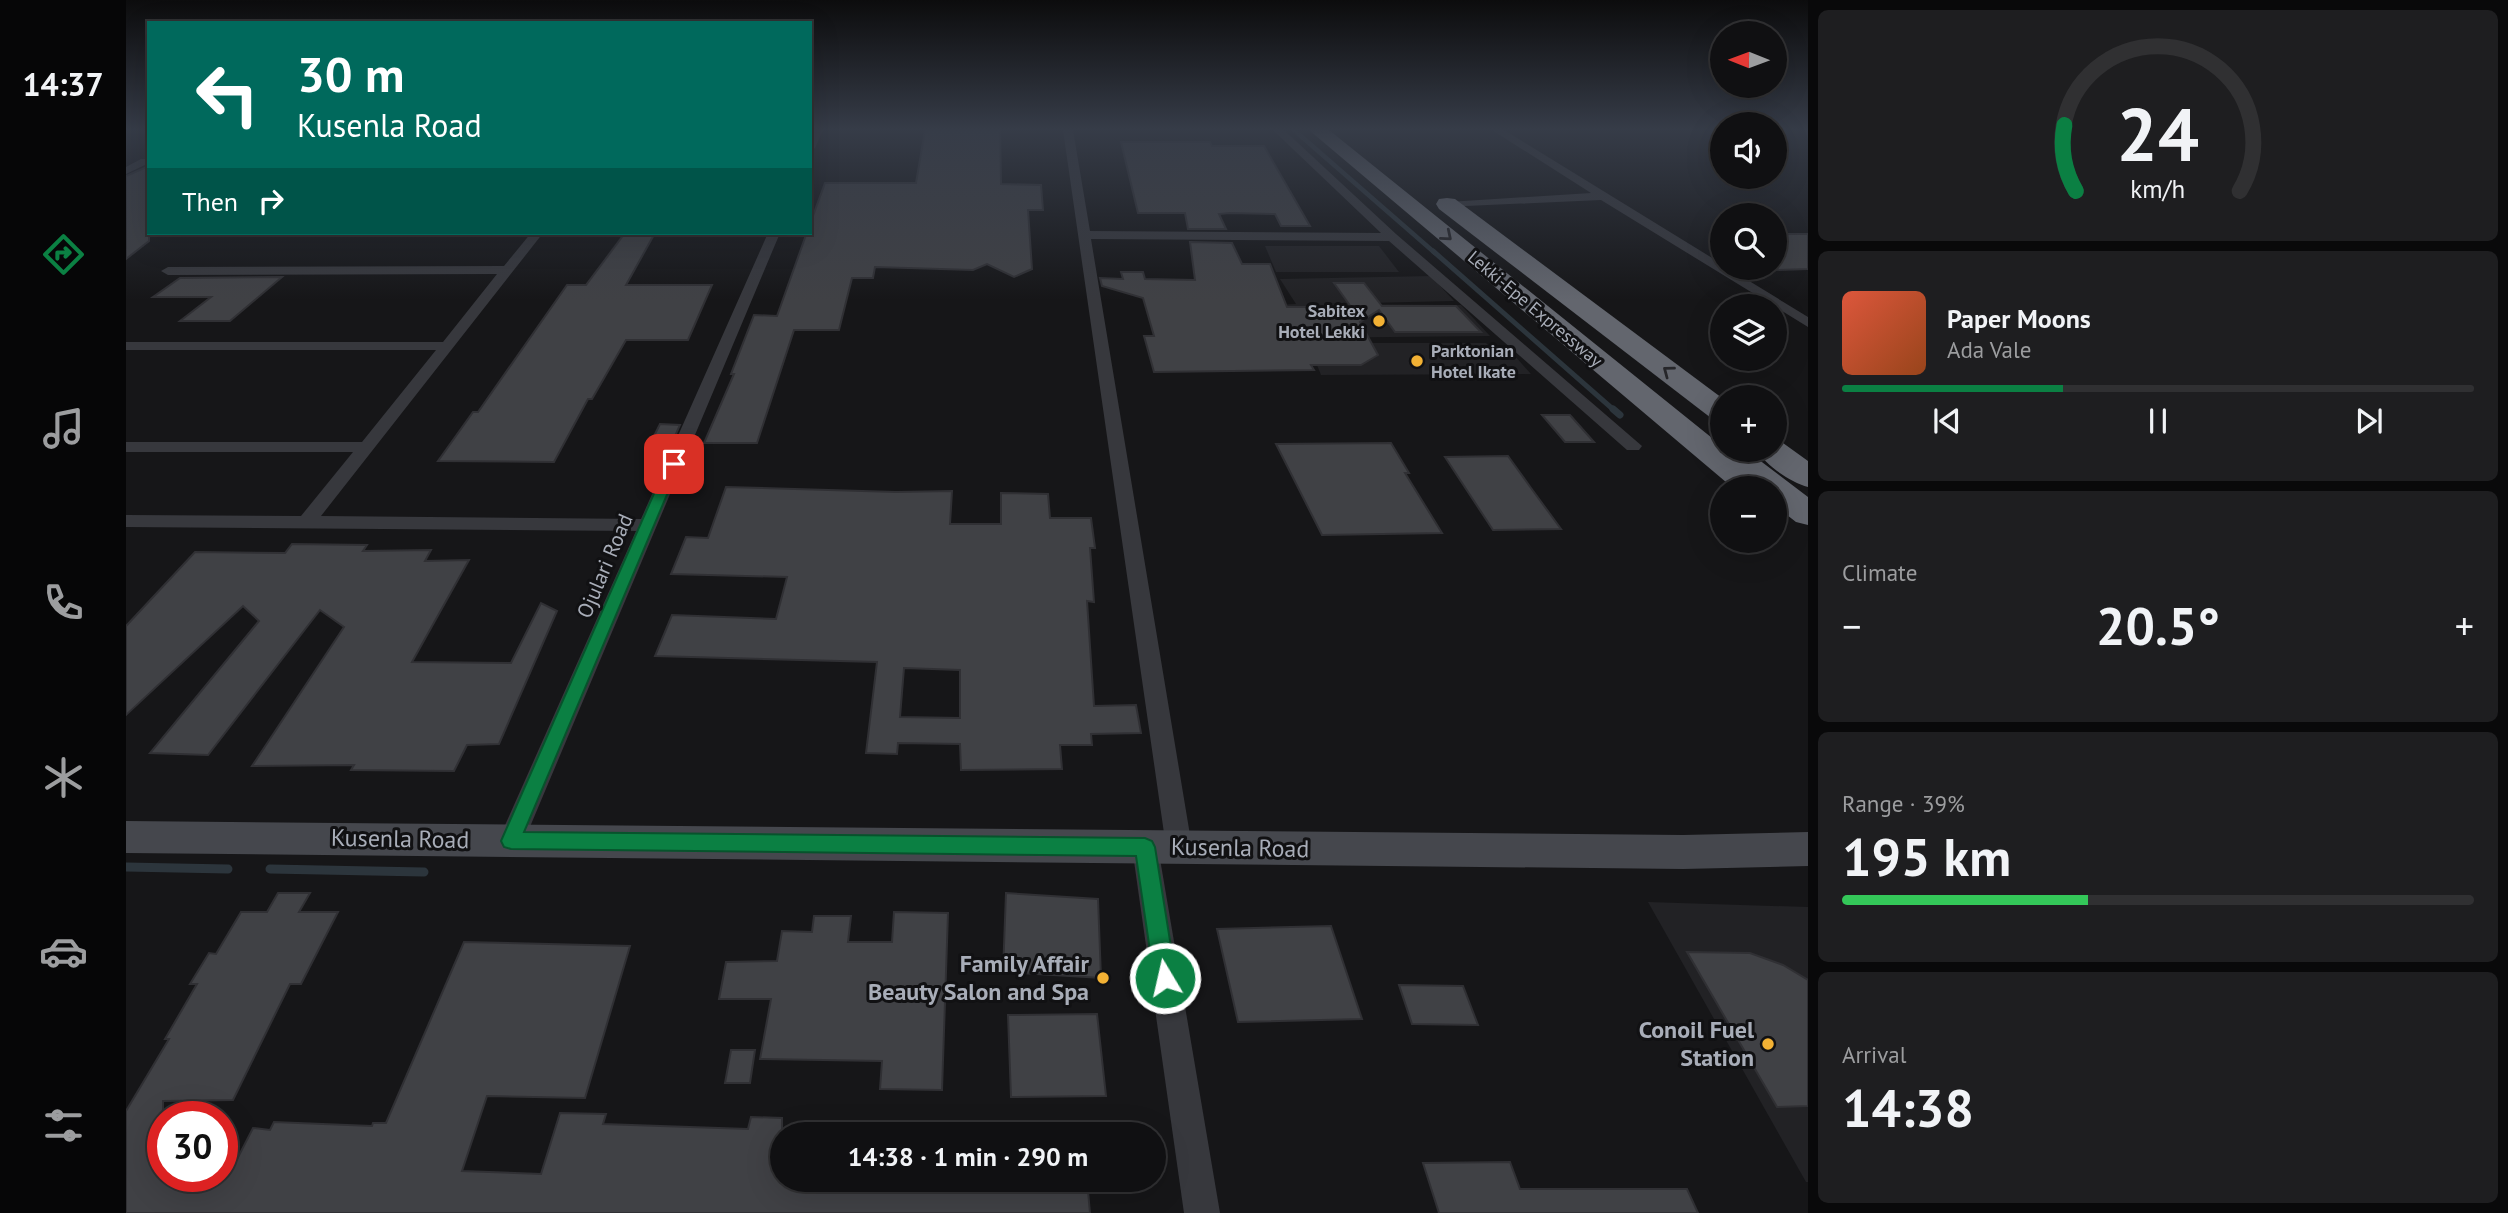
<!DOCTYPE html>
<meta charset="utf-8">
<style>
body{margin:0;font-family:"PT Sans",sans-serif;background:#1e1e20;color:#f1f3f6;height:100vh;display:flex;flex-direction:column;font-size:26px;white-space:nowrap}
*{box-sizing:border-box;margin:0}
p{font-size:23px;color:#9c9d9f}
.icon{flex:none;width:38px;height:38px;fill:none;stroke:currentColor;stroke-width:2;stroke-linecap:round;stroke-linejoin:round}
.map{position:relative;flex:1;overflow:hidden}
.side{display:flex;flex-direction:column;gap:10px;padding:10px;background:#09090a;width:700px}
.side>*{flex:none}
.banner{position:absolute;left:21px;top:21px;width:665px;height:214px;border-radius:0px;box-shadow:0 7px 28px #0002,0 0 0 2px #303032;background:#00695c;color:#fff;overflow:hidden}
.needle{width:46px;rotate:271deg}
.fabs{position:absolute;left:1584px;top:21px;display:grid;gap:14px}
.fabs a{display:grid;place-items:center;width:77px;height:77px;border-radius:50%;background:#101012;box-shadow:0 7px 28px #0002,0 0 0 2px #303032;font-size:35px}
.speed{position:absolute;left:21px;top:1101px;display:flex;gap:14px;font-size:35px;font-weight:700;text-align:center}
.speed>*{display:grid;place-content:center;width:91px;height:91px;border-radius:50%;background:#101012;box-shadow:0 7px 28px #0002,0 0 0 2px #303032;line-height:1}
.speed .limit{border:10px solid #d22;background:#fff;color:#111}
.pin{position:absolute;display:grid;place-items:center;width:60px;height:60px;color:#fff;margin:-30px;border-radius:14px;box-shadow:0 4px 10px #0006}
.me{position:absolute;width:77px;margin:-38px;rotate:351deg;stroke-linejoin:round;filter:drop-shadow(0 0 5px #0008)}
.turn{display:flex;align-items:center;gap:24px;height:147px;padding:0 35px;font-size:32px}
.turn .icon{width:91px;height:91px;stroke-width:2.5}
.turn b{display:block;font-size:49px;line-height:60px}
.then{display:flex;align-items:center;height:66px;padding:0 35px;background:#0003;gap:14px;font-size:26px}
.big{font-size:52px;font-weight:600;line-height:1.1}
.side .card{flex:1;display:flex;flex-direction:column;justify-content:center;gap:10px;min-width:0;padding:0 24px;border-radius:10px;background:#1e1e20}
.side .dial{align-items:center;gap:0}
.dial svg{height:182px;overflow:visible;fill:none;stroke:#303032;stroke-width:7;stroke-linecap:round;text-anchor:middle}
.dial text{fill:#f1f3f6;stroke:none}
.song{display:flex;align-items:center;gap:21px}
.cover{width:84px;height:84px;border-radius:10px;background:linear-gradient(135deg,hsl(10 70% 55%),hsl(20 70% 35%))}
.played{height:7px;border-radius:4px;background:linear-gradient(90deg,#0b8043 35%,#303032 35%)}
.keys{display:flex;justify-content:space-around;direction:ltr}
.heat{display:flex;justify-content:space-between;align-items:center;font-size:38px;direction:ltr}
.charge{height:10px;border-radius:5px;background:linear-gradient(90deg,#34c759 39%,#303032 0)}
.trip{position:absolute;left:644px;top:1122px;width:396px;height:70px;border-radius:35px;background:#101012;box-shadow:0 7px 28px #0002,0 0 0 2px #303032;font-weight:600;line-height:70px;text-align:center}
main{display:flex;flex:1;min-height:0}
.menu{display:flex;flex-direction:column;width:126px;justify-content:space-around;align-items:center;background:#060607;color:#9c9d9f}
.menu .icon{width:49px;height:49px}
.menu .selected{color:#0b8043}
.menu b{font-size:32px;color:#f1f3f6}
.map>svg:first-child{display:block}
.built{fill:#222225}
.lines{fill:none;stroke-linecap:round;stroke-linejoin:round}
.stream-far3{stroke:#2c353c;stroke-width:4.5}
.stream-far2{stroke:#2c353c;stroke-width:5}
.stream-far1{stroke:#2c353c;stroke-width:7}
.stream{stroke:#2c353c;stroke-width:9}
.building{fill:#404145;stroke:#303034;stroke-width:2;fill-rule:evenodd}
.street{fill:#37383d;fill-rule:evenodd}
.secondary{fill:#45474d;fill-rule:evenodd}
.highway{fill:#63666e;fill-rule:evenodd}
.oneway{stroke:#26262a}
.route{fill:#0b8043;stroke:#07532c;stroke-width:2}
.poi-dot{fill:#f2b134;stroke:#111113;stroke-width:2.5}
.labels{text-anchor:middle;stroke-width:6;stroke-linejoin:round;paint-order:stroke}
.far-street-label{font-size:18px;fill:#a8adb8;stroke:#111113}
.far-poi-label{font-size:18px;font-weight:bold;fill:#a8adb8;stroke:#111113;text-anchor:end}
.street-label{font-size:21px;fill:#a8adb8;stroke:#111113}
.near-street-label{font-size:24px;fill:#a8adb8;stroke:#111113}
.near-poi-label{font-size:24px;font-weight:bold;fill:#a8adb8;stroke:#111113;text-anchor:end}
</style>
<main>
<nav class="menu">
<b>14:37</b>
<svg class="icon selected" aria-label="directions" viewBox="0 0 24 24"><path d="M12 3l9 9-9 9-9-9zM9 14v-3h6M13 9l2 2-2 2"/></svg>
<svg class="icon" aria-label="music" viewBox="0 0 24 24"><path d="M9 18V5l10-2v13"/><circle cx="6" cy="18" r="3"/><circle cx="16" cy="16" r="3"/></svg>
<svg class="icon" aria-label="phone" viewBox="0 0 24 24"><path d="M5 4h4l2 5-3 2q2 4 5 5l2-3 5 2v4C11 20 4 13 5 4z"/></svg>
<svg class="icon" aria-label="climate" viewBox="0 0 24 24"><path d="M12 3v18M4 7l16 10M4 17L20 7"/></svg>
<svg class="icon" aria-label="car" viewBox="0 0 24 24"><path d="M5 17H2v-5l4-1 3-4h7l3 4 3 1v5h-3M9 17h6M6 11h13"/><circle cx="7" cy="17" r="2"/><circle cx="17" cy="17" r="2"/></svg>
<svg class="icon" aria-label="filters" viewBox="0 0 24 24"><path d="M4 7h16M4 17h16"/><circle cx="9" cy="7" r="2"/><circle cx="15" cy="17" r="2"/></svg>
</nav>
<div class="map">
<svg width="1682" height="1213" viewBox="0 0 1682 1213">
<rect width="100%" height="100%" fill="#161618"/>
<g class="built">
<polygon points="1139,246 1253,246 1273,272 1150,272"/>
<polygon points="1305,276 1328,301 1198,304 1335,305 1364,336 1167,338 1148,305 1170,304 1154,279"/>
<polygon points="1182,343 1360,343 1364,347 1381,347 1405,374 1195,375"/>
<polygon points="1522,902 1682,907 1682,1182 1680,1182"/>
</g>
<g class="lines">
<polyline class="stream-far3" points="1168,130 1309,253"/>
<polyline class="stream-far2" points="1307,251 1489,411"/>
<polyline class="stream-far1" points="1487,409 1494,415"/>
<g class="stream">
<polyline points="0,867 102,869"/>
<polyline points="144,869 298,872"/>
</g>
</g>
<g class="building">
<polygon points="799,130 874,130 875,184 915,185 917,210 902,210 906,269 888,277 861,264 847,270 749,267 747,278 726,278 713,330 668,330 631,443 578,443 608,374 605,374 628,315 651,316 680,235 684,233 684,224 699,183 790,183"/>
<polygon points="995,142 1084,142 1086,146 1138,146 1184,226 1155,226 1149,214 1104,213 1093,214 1100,229 1062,229 1059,213 1012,213"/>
<polygon points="23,166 23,241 0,259 0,176"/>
<polygon points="499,233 529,233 500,285 586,285 562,340 500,340 466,399 462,399 428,462 312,461 347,412 352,412 441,285 460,285"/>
<polygon points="1648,234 1682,234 1682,269 1648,270"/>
<polygon points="1064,242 1106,243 1116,264 1144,264 1161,307 1225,307 1208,283 1238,283 1256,306 1330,306 1355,332 1269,332 1253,310 1234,322 1252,355 1235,365 1185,365 1188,370 1028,372 1018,336 1028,336 1017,298 976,286 974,278 997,279 995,272 1017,272 1019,279 1069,280"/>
<polygon points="156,277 104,321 54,321 85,297 27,297 54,278"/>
<polygon points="1416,415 1444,415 1468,442 1439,442"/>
<polygon points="534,424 554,425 544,447 523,446"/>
<polygon points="1265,443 1283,473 1279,473 1316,533 1196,535 1150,444"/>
<polygon points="1382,456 1405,488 1435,529 1367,530 1319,457"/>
<path d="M600,487L770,492L826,491L824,524H875V493L922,494L924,518H965L969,548H964L968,602L961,601L968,706L1010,705L1015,733L965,734L966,745H934L936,769L835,770L834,744L772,743L771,754L740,753L751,662L529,656L546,615L650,619L661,577L545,574L560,537L582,538ZM778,668L834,670V718L774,717Z"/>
<polygon points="166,544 241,545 237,551 305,550 299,561 343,560 286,662 385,663 415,603 431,611 373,744 341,745 328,771 225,770 228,765 126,766 218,627 194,610 82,755 24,753 133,621 117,606 0,715 0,626 69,552 159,553"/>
<polygon points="152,893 184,893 173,912 212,912 175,984 164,984 107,1100 37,1101 37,1176 96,1176 96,1169 106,1169 127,1128 144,1130 148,1122 246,1126 247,1123 260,1123 338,942 504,946 459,1098 361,1096 336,1171 415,1174 434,1113 480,1114 477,1124 622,1129 625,1117 656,1118 656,1180 961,1180 964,1213 0,1213 0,1111 43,1039 39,1039 71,984 64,984 83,953 90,954 115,912 141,912"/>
<polygon points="880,893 972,899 975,978 877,972"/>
<polygon points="768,912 822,913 816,1090 754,1089 756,1061 634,1059 645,999 593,999 600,962 651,961 656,931 686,932 688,916 725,916 722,942 766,942"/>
<polygon points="1205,926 1236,1019 1112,1022 1091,929"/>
<polygon points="1561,952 1624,953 1657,965 1682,980 1682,1106 1651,1107"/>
<polygon points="1273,985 1337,986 1352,1025 1286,1024"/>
<polygon points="971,1014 980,1096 885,1097 882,1015"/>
<polygon points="605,1050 629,1050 624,1083 599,1083"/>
<polygon points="1384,1162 1394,1189 1561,1189 1572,1213 1313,1213 1297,1163"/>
</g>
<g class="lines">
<g class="street">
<polygon points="687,130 697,130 689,148 684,151"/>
<polygon points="937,130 947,130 964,231 1255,233 1147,130 1158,130 1270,234 1516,446 1513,450 1501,450 1263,241 965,239 1066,847 1062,855 1053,859 1044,855 1040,847"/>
<polygon points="1366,130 1378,130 1596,264 1596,268 1602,268 1682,317 1682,327 1475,200 1318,207 1318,203 1322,202 1465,193"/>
<polygon points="15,159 23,159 23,163 0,174 0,167"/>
<polygon points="405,233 417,233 195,516 515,519 642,233 654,233 398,841 394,849 385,853 376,849 372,841 510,531 0,527 0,515 175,516 227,452 0,452 0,442 236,442 310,350 0,350 0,342 317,342 371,274 42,275 35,271 42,267 378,266"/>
<polygon points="1019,835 1028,839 1032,847 1094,1213 1058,1213 1006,847 1010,839"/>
</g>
<polygon class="secondary" points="0,821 1557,835 1682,832 1682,866 1557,869 0,853"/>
<g class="highway">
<polygon points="1183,130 1203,130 1596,446 1596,450 1624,453 1682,497 1682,525 1670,522 1648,505 1648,488 1607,488"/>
<polygon points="1321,198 1329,199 1596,398 1596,421 1585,418 1313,209 1310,204 1313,199"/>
<path d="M1648,441L1657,443L1682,461V487C1664,482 1641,466 1630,450H1648Z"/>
</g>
</g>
<defs><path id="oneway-chevron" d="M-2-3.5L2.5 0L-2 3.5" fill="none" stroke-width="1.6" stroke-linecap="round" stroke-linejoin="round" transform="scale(1.75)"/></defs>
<g class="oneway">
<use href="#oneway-chevron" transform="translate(1321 236) rotate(40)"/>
<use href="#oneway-chevron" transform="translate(1542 371) rotate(-143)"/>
</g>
<linearGradient id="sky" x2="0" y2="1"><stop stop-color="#0c0c0d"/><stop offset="0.43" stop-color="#363c48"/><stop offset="1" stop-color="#363c48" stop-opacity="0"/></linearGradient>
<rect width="1682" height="300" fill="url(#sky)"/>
<polygon class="route" points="548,460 554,464 398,832 1019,838 1026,841 1029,847 1050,978 1047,986 1039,989 1031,986 1028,978 1010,856 385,849 378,847 375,841 541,464"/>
<g class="poi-dot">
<circle cx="1253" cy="321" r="7"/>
<circle cx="1291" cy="361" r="7"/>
<circle cx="977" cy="978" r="7"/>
<circle cx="1642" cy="1044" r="7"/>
</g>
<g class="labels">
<g class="far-street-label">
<text transform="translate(1409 309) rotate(40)" y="6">Lekki-Epe Expressway</text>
</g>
<g class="far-poi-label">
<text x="1239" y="317">Sabitex<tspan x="1239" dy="21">Hotel Lekki</tspan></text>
<text x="1305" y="357" text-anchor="start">Parktonian<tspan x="1305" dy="21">Hotel Ikate</tspan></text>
</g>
<g class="street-label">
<text transform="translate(479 566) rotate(-67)" y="7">Ojulari Road</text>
</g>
<g class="near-street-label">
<text transform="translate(274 839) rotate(1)" y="8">Kusenla Road</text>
<text transform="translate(1114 848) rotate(1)" y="8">Kusenla Road</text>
</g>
<g class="near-poi-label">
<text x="963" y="972">Family Affair<tspan x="963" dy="28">Beauty Salon and Spa</tspan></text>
<text x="1628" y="1038">Conoil Fuel<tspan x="1628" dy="28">Station</tspan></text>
</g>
</g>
</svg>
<div class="fabs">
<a><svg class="needle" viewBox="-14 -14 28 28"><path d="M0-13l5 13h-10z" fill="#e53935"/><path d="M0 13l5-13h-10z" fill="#9c9d9f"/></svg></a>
<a><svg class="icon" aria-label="sound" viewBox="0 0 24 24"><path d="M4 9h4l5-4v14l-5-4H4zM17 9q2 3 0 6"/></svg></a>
<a><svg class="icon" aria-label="search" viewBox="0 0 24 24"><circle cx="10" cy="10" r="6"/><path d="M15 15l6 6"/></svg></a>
<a><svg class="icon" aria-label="layers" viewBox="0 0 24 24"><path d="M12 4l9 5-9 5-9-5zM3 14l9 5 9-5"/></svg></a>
<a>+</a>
<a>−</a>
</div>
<div class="speed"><div class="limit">30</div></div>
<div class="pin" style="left:548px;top:464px;background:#d93025"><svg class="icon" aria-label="arrive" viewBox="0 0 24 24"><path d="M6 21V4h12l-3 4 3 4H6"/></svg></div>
<svg class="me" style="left:1039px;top:978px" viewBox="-20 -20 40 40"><circle r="17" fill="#0b8043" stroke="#fff" stroke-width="3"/><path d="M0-11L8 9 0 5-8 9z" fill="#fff"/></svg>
<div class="trip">14:38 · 1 min · 290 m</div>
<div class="banner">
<div class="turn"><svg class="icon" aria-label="left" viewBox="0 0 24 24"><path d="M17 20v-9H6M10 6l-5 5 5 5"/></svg><div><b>30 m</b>Kusenla Road</div></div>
<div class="then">Then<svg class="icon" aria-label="right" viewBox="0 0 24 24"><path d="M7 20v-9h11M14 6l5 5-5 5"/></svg></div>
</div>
</div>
<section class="side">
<div class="card dial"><svg viewBox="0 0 100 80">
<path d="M14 69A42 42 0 1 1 86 69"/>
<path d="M14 69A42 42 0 0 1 9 40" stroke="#0b8043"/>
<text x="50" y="56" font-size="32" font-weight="700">24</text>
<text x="50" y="72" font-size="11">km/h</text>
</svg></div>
<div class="card">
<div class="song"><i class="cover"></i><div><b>Paper Moons</b><p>Ada Vale</p></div></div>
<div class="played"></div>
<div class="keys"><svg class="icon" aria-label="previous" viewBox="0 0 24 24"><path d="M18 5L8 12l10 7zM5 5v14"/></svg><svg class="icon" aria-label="pause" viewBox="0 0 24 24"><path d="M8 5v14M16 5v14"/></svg><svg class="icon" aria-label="next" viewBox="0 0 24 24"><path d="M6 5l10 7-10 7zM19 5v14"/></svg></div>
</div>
<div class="card"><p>Climate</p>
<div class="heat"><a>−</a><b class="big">20.5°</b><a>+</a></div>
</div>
<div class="card"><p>Range · 39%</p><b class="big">195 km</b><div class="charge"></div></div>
<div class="card"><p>Arrival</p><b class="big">14:38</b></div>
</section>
</main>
